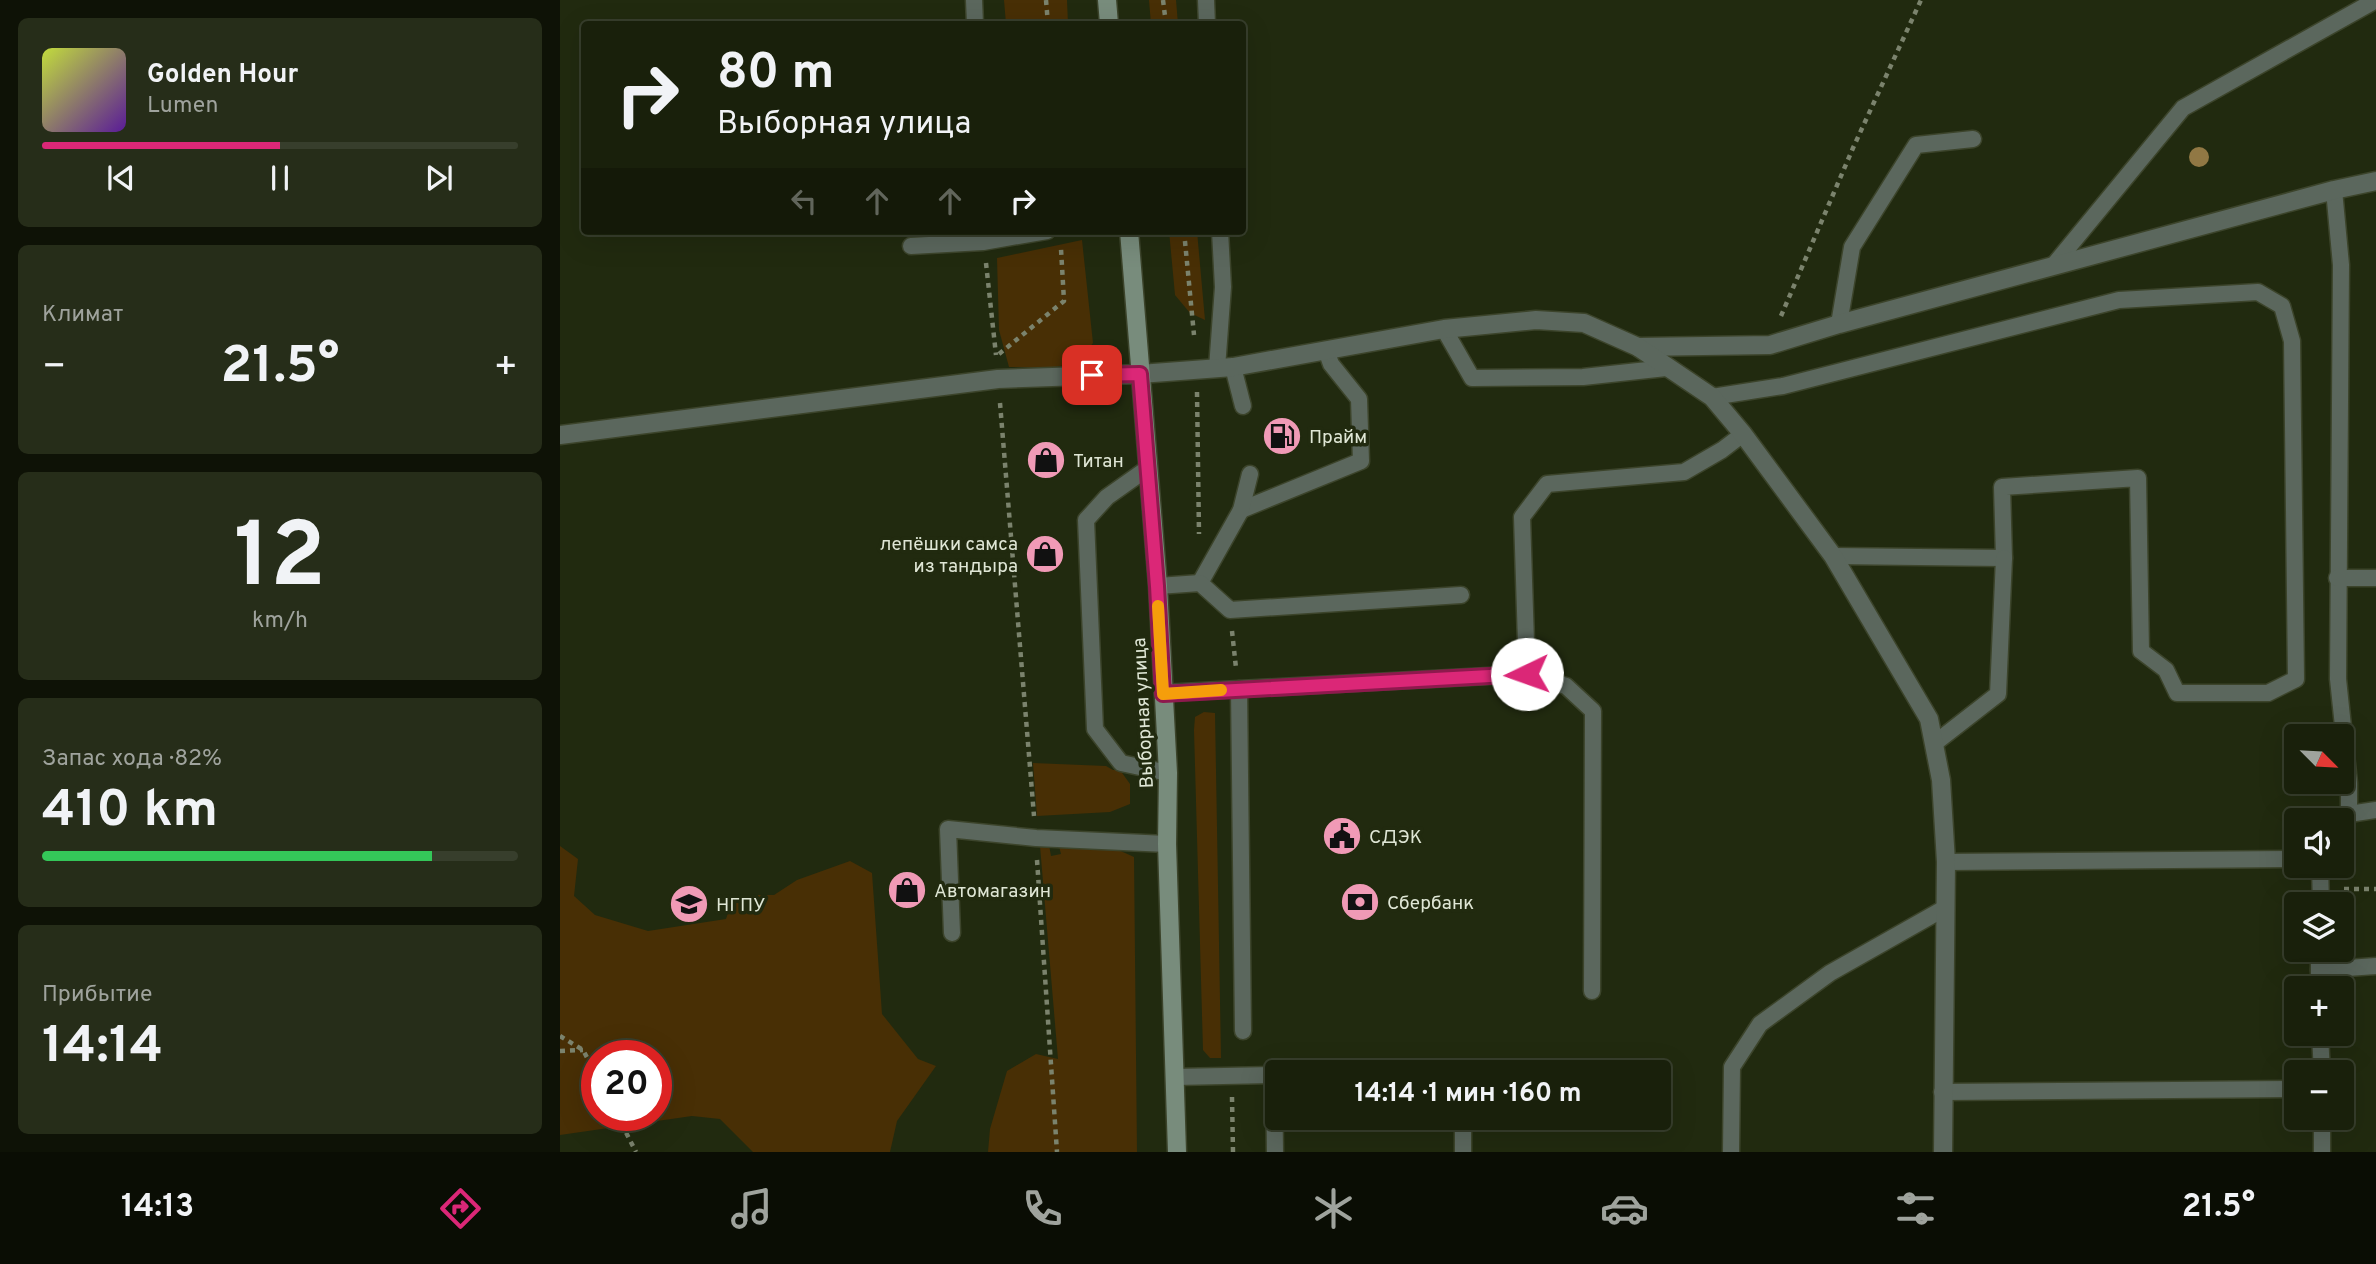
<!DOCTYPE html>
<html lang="ru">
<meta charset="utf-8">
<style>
body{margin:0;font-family:Overpass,sans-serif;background:#262d19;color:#f1f3f6;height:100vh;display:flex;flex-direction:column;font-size:26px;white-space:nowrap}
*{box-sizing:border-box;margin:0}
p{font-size:23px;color:#9fa39d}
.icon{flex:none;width:38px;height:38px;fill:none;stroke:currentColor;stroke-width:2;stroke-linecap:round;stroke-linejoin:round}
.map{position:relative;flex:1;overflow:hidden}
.panel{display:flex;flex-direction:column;gap:18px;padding:18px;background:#0e1206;width:560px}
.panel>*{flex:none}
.hud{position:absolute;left:21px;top:21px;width:665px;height:214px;border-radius:7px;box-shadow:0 7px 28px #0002,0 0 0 2px #373e2c;background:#19200b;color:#f1f3f6;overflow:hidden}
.needle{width:46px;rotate:114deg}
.controls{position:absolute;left:1724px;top:724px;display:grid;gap:14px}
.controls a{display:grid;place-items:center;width:70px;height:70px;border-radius:7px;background:#19200b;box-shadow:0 7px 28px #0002,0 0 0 2px #373e2c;font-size:35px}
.speed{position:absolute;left:21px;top:1040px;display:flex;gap:14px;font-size:35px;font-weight:700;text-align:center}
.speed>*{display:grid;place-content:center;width:91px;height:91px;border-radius:50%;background:#19200b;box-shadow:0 7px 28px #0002,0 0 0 2px #373e2c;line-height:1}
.speed .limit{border:10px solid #d22;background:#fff;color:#111}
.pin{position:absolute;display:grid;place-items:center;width:60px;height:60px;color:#fff;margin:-30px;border-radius:14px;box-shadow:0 4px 10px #0006}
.me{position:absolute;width:77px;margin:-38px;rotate:267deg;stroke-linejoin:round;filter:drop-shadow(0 0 5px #0008)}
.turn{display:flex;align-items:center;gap:24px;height:147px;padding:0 21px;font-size:32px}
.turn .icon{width:91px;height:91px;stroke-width:2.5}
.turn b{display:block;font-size:49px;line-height:60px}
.lanes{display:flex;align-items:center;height:66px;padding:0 21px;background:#0003;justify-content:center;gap:35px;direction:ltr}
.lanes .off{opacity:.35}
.big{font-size:52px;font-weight:700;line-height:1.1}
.panel .card{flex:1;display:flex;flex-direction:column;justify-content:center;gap:10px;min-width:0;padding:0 24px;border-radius:10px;background:#262d19}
.panel .dial{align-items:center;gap:0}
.dial b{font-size:91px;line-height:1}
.song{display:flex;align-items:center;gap:21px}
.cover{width:84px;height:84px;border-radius:10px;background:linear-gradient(135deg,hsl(70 70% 55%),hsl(270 70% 35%))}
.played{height:7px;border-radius:4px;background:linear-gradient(90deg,#db2777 50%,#373e2c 50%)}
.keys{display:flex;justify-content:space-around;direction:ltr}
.heat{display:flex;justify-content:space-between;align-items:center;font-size:38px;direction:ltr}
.charge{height:10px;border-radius:5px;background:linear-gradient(90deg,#34c759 82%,#373e2c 0)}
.trip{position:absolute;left:705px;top:1060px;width:406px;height:70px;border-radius:7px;background:#19200b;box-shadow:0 7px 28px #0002,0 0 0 2px #373e2c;font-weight:700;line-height:70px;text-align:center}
.tabs{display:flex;height:112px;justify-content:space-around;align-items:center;background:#0a0d04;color:#9fa39d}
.tabs .icon{width:49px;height:49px}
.tabs .selected{color:#db2777}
.tabs b{font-size:32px;color:#f1f3f6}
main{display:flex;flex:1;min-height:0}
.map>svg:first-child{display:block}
.green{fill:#482f05;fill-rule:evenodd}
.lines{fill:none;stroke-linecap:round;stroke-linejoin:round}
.lane-casing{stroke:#3c442b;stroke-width:19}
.street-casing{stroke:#3c442b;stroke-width:21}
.secondary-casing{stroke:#3c442b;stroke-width:21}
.path{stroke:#7b836d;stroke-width:4.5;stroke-dasharray:5 5;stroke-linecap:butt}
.lane{stroke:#5b675d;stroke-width:16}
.street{stroke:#5b675d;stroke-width:18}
.secondary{stroke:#788c7c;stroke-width:18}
.tree{fill:#917844}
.route-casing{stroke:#8e194d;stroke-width:18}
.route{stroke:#db2777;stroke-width:12}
.slow{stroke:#f59e0b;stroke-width:12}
.labels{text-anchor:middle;stroke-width:7;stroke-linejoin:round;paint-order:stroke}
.poi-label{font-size:19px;fill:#dfe6d5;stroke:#212a0f;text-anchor:start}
.street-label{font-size:19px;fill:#dfe6d5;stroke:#212a0f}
</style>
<main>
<section class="panel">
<div class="card">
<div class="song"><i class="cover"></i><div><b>Golden Hour</b><p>Lumen</p></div></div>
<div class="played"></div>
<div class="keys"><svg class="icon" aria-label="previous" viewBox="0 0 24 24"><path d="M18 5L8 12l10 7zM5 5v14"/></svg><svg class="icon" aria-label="pause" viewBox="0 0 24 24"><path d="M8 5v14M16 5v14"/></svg><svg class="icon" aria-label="next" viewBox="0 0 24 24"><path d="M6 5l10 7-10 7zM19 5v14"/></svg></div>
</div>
<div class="card"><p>Климат</p>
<div class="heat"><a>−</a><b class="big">21.5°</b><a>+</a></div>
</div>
<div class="card dial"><b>12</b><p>km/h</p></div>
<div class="card"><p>Запас хода · 82%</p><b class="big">410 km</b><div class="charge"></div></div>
<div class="card"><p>Прибытие</p><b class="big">14:14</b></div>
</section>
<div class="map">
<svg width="1816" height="1152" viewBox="0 0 1816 1152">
<rect width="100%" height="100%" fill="#212a0f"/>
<g class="green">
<polygon points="444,0 507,0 508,24 446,24"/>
<polygon points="589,0 616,0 618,24 591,24"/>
<polygon points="609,231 637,231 645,320 630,313 615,295"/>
<path d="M522,240L533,343C508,375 484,367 449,367L439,330L437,258Z"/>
<polygon points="644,712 655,713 661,1058 650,1058 643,1050 634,730 635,717"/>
<polygon points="473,763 546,766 553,770 560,770 570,784 570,804 550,812 477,816"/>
<polygon points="545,844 574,857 577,1152 428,1152 430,1129 447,1071 476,1054 498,1059 480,846 489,845 491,856 501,854 499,846"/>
<path d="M0,846L18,859L14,896L35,915L88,931L166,919L172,901L184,895H214L237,880L290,861L312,873L322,1014L358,1059L376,1066L337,1121L330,1152H193L160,1119L132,1116L0,1135ZM37,1055H96V1115H37Z"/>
</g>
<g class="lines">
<g class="lane-casing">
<g id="lane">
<polyline points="414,0 415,24"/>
<polyline points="646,0 647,24"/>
<polyline points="1774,190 1781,265 1778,679 1789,783 1789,814 1781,821"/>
<polyline points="351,246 423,242 487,231"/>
<polyline points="1493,266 1623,108 1816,0"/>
<polyline points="1279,324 1292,247 1356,145 1413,139"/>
<polyline points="884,329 912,378 1023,377 1106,368"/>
<polyline points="673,367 683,406"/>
<polyline points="657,368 663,287 660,231"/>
<polyline points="1152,397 1223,386 1559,300 1698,292 1722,306 1732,341 1736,679 1708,693 1617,693 1606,670 1581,651 1578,478 1442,487 1444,558 1273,556"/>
<polyline points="588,468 547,497 526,520 535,729 561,763 608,773"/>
<polyline points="681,510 801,461 799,399 771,364 766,350"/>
<polyline points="1777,578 1816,578"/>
<polyline points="640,583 681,510 690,474"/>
<polyline points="598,586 640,583 670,610 901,595"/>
<polyline points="967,674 962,517 987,484 1124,472 1162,450 1183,434"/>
<polyline points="679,689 683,1031"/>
<polyline points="603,693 967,674 1006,686 1033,711 1032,991"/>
<polyline points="1375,743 1438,694 1444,558"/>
<polyline points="1789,814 1816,810"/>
<polyline points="1386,862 1736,859"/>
<polyline points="1760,866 1761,905"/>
<polyline points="392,933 388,829 476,838 607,844"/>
<polyline points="1759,970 1816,966"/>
<polyline points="1759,989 1759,950"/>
<polyline points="1760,1034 1762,1073"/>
<polyline points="836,1073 903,1073"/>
<polyline points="714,1075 715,1152"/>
<polyline points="615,1077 718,1075"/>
<polyline points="1382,1092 1736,1089"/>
<polyline points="903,1118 903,1152"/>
<polyline points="1762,1118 1762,1152"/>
<polyline points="1171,1152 1172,1067 1200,1024 1270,973 1385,908"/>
</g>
</g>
<g class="street-casing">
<g id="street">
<polyline points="1078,347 1210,345 1279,324 1774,190 1816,181"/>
<polyline points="0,435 438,379 580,374 673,367 884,329 976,320 1024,323 1078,347 1152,397 1183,434 1273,556 1369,719 1381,780 1386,862 1383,1152"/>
</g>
</g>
<g class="secondary-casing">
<g id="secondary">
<polyline points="547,0 549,24"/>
<polyline points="569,231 598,586 608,773 607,844 617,1152"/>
</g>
</g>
<g class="path">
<polyline points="486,0 488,24"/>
<polyline points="603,0 606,24"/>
<polyline points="624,231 634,335"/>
<polyline points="426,263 436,355"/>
<polyline points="1221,316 1293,148 1361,0"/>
<polyline points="439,354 504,301 501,249"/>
<polyline points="637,392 639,534"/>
<polyline points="440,403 474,816"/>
<polyline points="672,631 676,668"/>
<polyline points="477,860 497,1152"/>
<polyline points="1784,889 1816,889"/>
<polyline points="0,1036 23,1050 37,1076"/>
<polyline points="0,1051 23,1050"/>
<polyline points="672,1097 673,1152"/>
<polyline points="57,1115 76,1152"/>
</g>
<use href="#lane" class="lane"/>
<use href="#street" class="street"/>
<use href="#secondary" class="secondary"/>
</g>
<circle class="tree" cx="1639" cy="157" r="10"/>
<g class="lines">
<g class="route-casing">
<polyline id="route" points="532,375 580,374 597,586 603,694 967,674"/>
</g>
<use href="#route" class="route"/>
<polyline class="slow" points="598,606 603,694 661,690"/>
</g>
<defs>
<g id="fuel-disc" transform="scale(2.0125)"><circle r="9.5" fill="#f09ab6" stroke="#212a0f"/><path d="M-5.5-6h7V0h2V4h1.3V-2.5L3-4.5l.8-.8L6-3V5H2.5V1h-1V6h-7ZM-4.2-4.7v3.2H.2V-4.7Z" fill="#111"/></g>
<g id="shop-disc" transform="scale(2.0125)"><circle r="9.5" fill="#f09ab6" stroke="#212a0f"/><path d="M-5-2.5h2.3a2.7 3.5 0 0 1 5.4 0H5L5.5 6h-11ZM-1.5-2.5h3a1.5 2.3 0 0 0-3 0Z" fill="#111"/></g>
<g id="civic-disc" transform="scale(2.0125)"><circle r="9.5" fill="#f09ab6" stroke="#212a0f"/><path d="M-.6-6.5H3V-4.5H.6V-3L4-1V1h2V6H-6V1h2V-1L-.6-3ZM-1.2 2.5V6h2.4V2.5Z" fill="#111"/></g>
<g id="bank-disc" transform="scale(2.0125)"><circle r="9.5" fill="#f09ab6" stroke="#212a0f"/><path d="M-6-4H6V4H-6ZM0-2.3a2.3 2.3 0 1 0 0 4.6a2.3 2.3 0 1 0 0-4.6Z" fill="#111"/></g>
<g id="university-disc" transform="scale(2.0125)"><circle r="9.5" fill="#f09ab6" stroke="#212a0f"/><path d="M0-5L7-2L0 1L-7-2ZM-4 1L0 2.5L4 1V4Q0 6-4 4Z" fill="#111"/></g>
</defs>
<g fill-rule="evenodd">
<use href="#fuel-disc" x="722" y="436"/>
<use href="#shop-disc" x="486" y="460"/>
<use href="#shop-disc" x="485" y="554"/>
<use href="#civic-disc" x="782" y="836"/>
<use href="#shop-disc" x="347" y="890"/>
<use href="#bank-disc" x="800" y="902"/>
<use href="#university-disc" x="129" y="904"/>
</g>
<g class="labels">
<g class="poi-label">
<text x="749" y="443">Прайм</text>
<text x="513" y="467">Титан</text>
<text x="458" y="550" text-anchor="end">лепёшки самса<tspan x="458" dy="22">из тандыра</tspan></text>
<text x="809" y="843">СДЭК</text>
<text x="374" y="897">Автомагазин</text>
<text x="827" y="909">Сбербанк</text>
<text x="156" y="911">НГПУ</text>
</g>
<g class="street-label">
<text transform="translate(582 713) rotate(-93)" y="7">Выборная улица</text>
</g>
</g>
</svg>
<div class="controls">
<a><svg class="needle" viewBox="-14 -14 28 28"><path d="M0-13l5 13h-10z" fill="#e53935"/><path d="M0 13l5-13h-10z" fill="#9fa39d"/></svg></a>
<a><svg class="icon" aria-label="sound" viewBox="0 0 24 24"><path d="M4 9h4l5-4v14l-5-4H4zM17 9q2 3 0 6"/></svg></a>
<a><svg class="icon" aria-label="layers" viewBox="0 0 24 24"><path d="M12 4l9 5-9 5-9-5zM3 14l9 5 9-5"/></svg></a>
<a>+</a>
<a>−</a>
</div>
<div class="speed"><div class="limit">20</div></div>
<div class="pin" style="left:532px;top:375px;background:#d93025"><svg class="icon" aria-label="arrive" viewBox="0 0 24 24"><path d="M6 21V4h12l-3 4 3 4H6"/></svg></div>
<svg class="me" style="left:967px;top:674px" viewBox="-20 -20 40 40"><circle r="19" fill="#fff"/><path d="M0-13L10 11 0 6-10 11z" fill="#db2777"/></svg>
<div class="trip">14:14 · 1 мин · 160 m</div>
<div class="hud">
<div class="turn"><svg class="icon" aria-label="right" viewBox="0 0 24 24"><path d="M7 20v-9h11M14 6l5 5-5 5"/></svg><div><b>80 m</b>Выборная улица</div></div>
<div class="lanes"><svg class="icon off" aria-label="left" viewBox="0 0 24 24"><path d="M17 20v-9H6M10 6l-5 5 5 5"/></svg><svg class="icon off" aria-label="ahead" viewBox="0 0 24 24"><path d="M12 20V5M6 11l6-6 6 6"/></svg><svg class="icon off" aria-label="ahead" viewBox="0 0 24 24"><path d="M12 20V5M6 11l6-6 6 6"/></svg><svg class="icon" aria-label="right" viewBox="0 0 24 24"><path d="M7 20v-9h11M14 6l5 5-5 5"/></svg></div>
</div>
</div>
</main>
<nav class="tabs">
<b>14:13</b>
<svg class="icon selected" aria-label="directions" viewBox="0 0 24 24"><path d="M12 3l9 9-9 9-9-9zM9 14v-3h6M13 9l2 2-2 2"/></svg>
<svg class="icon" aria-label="music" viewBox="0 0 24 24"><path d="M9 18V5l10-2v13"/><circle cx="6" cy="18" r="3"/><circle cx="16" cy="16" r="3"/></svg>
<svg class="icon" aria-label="phone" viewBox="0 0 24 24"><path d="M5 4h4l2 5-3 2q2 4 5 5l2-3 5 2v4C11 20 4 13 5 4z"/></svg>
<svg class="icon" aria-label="climate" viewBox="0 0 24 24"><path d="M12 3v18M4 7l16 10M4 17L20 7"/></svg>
<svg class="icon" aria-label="car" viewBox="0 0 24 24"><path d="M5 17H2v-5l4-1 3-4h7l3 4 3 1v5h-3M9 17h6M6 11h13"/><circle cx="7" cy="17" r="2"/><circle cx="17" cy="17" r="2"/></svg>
<svg class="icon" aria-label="filters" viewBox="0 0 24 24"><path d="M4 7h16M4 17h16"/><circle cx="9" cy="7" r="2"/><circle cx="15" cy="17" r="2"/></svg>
<b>21.5°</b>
</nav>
